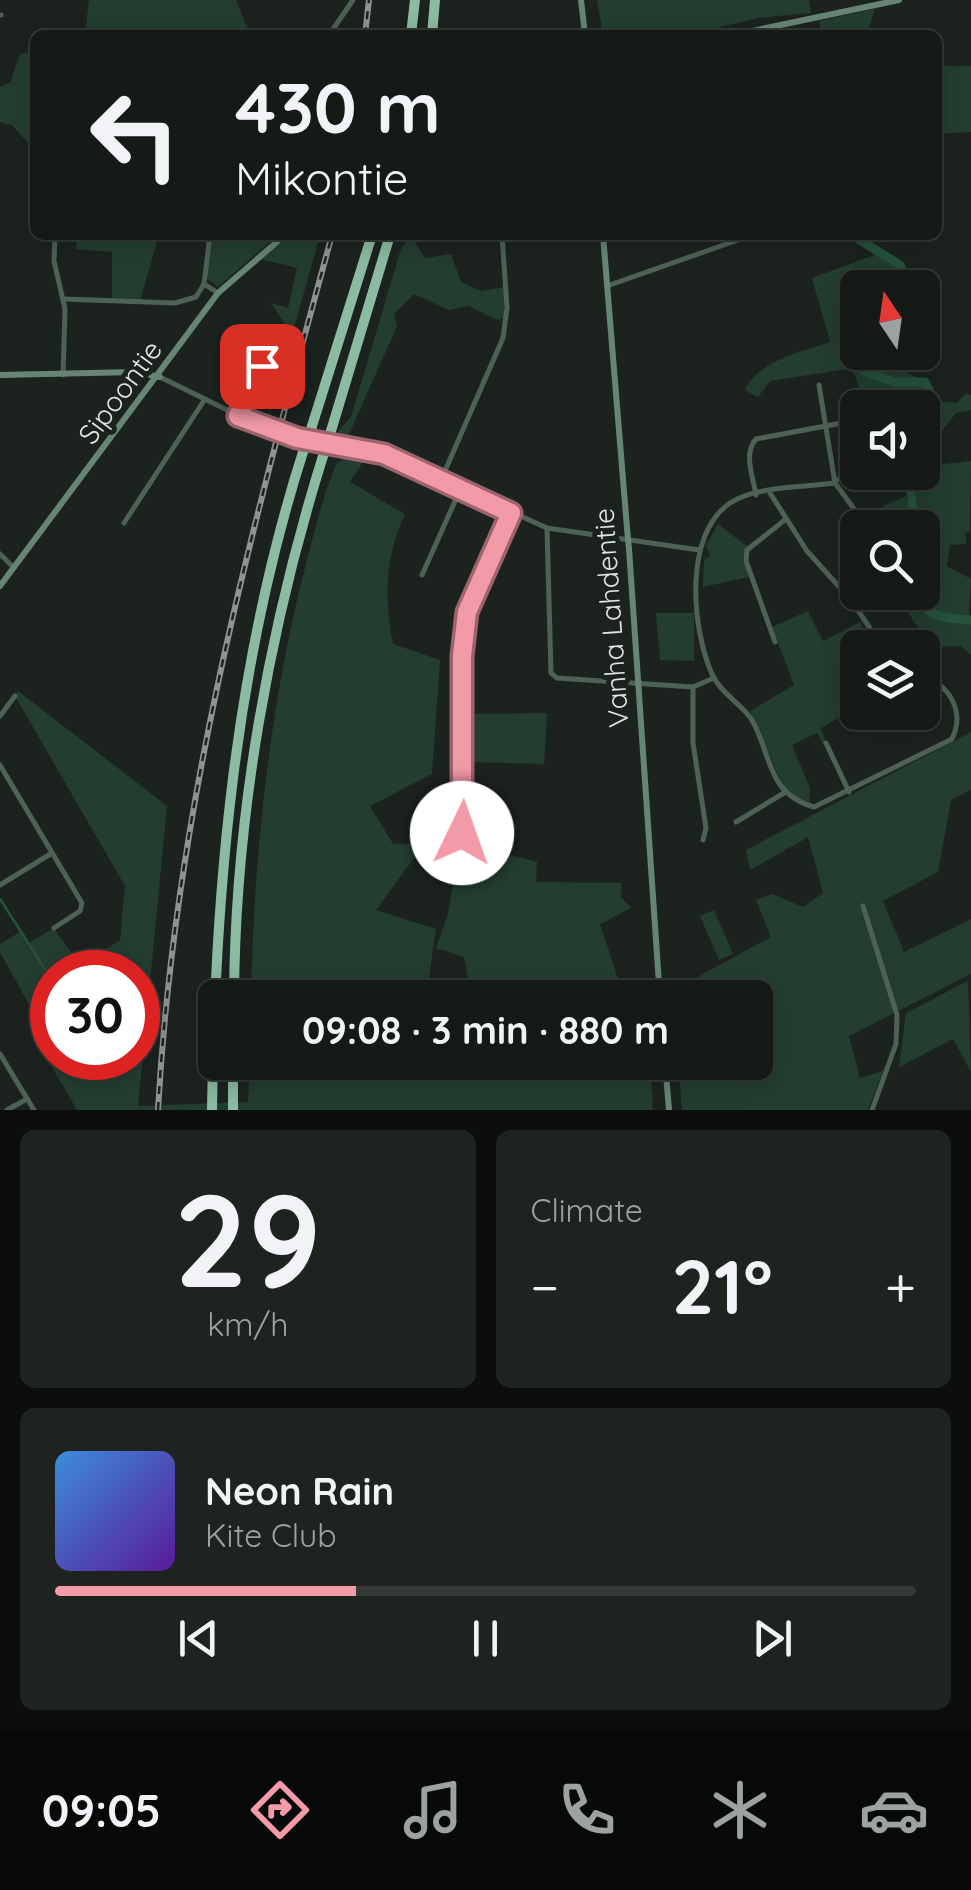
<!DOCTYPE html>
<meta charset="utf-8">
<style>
body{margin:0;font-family:Quicksand,sans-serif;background:#1e2320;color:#f1f3f6;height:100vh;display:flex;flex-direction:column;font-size:38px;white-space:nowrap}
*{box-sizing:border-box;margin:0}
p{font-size:32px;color:#9da1a1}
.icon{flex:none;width:55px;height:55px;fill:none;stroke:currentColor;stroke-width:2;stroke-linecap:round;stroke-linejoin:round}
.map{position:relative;height:1110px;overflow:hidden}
.side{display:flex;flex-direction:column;gap:20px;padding:20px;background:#0c0e0d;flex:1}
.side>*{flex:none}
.banner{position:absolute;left:30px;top:30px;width:912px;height:210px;border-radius:15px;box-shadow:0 5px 25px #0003,0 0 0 2px #343836;background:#151a17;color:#f1f3f6;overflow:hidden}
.needle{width:65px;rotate:347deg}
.buttons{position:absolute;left:840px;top:270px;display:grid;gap:20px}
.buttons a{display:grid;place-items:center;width:100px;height:100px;border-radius:15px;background:#151a17;box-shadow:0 5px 25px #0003,0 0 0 2px #343836;font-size:50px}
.speed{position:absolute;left:30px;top:950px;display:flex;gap:20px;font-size:50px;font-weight:700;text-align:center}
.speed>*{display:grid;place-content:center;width:130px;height:130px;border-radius:50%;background:#151a17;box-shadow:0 5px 25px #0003,0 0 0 2px #343836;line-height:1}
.speed .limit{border:15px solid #d22;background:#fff;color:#111}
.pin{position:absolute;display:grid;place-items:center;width:85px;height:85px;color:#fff;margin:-42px;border-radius:20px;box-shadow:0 5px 15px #0006}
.me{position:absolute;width:110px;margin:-55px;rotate:3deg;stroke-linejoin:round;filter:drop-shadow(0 0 8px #0008)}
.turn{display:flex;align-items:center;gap:35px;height:210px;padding:0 40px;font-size:45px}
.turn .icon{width:130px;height:130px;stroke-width:2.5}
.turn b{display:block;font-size:70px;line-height:85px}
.big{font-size:75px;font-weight:800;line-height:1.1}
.side .widget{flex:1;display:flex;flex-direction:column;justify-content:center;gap:15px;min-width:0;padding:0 35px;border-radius:15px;background:#1e2320}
.side .dial{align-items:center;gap:0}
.dial b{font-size:130px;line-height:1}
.song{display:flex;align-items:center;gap:30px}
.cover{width:120px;height:120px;border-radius:15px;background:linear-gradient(135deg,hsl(210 70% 55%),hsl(270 70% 35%))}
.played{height:10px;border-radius:5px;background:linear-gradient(90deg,#f39aa8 35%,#343836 35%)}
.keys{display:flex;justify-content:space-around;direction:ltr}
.heat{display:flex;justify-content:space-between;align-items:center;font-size:55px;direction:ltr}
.side .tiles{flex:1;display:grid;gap:20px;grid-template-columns:1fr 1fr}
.widget:last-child{grid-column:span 2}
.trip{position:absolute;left:198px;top:980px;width:575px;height:100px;border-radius:15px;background:#151a17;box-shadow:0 5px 25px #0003,0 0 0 2px #343836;font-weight:800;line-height:100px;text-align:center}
.tab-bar{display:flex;height:160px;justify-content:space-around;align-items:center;background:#080a09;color:#9da1a1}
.tab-bar .icon{width:70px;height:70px}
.tab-bar .selected{color:#f39aa8}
.tab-bar b{font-size:45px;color:#f1f3f6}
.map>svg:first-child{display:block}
.green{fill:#233e30;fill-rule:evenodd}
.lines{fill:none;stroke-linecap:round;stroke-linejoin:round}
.stream{stroke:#25533c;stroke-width:2.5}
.river{stroke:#25533c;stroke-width:9}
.street{stroke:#4e6156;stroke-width:5}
.secondary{stroke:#678574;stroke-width:6}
.highway{stroke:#8bbba0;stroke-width:10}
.rail-casing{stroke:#8f9491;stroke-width:6}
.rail{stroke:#1c231f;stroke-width:2.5;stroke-dasharray:8;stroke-linecap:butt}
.secondary-bridge{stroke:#678574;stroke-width:6}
.highway-bridge{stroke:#8bbba0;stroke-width:10}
.route-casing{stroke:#9e646d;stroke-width:25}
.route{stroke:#f39aa8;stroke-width:18}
.labels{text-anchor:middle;stroke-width:10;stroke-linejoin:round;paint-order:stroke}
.street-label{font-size:28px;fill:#e1e6e3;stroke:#1c231f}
</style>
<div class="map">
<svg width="971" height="1110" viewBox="0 0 971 1110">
<rect width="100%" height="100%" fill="#1c231f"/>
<g class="green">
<polygon points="89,0 236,0 250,35 85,35"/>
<polygon points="597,0 809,0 811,13 758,18 687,35 603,35"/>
<polygon points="875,9 867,35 821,35 819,21"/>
<polygon points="35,51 35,151 12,125 0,122 0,87 10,83 20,54"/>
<polygon points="938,66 971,66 971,132 938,134"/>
<polygon points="78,235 159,235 140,301 112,300 112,252 76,249"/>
<polygon points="278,235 218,287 205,277 209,236"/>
<polygon points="292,235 320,235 267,425 285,324 271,303 288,308 297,268 260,259"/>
<polygon points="413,240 425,258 451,254 461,282 481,291 504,287 504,318 497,320 468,306 449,310 414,294 394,314 397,326 349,434 343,439 337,433 351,417 400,252 406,241"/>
<path d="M880,253L898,265L909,287L858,288V352L871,353L863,357L862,372L893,383L924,384L932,402L886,407L881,388L860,392L853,368L770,381L758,397L745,390C759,360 801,352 830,342L812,278Z"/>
<polygon points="877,353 895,353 889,363 924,381 894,380 865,370 866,358"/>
<path d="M965,394L971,395V410L956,413L923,455L934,459L936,465L971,461L970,531L965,532L966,544L950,545L947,566L971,579L969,616C947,615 927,613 916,593L922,592V528L912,473L922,472L923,436L935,426L937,401L957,403Z"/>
<path d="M359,452L368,454L350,482L405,514C385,557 384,597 393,644L440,660L432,774L370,806L393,844L425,843L376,910L436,929L429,978L408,979L409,997H251C254,856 269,709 304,572C314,534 322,497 337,462Z"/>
<polygon points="906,496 914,527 879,527 893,520 883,506"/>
<polygon points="718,524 748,547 743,559 749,577 703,587 704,560 710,556 706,545"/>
<path d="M895,593H908C917,620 946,623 971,624V655L961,646L931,647Z"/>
<polygon points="808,611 823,641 860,622 865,633 845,664 852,710 821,728 826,742 823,744 817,733 792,745 810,788 809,804 785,791 750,711 794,685 772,627"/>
<polygon points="656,613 694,613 694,661 660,660"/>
<path d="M18,691L167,806L138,1106L248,1102L250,1063L650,1062L653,1110H77L43,1052L49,1041L0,952V944L20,932L29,943L54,928L80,966L120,940L125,886L15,696ZM52,972H138V1058H52Z"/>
<polygon points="547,713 544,764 467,762 466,714"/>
<polygon points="971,732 971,790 951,800 938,872 883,901 904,952 971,919 971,974 849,1036 860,1078 883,1071 868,1110 682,1110 678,1063 755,1062 755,998 672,997 671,991 771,937 756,900 772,894 803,907 823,893 808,837 750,870 746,850"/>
<polygon points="460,842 537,862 536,882 622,883 621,897 631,908 600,924 624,997 446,997 468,980 464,957 436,948 448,914"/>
<polygon points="714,910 733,954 719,960 700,916"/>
<polygon points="968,981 971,1072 953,1039 899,1067 906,1013"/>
</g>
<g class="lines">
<polyline class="stream" points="0,899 52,980"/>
<g class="river">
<polyline points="852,235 900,265 911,288"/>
<polyline points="874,352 865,357 864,371 894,382 925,382 934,401 932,426 922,433"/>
<polyline points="908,472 916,528"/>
<path d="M912,592C924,617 946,619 971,620"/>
</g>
<g class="street">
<polyline points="0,15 1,15"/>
<polyline points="329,35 353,0"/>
<polyline points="55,235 54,261 65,309 63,375"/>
<polyline points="210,235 204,284 218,293"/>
<polyline points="607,286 752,235"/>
<polyline points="63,299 175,303 196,297 204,284"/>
<polyline points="160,377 268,430 384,454 547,528 699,550"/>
<polyline points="819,385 835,483 868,528"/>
<polyline points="239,416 271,346"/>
<polyline points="441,480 503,338 507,308 502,235"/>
<polyline points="834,480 869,475"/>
<path d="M835,483C805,487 756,486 730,503C683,535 692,629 712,674C721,694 741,703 752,720C772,756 767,794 814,807L952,739C965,712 950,684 922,677"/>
<polyline points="770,493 807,551 852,601 883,648"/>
<path d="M756,495C753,477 743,453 756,439L858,420"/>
<polyline points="124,523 205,399"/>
<polyline points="547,528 551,673 557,678 693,687 714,678"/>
<polyline points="0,554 14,568"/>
<polyline points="422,575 460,490"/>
<polyline points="775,642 746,561 747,550 786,519"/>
<polyline points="693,687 693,743 706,828 703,840"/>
<polyline points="0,716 15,696"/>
<polyline points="826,743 849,792"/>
<polyline points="0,765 82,903 80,911 54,928"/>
<polyline points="736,822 784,793"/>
<polyline points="462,833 462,656 467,612 511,513"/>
<polyline points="0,885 52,853"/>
<polyline points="863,906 897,1015 896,1044 872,1110"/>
<polyline points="0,1054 34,1110"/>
<polyline points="7,1110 27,1099"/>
</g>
<g class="secondary">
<polyline points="581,0 585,35"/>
<polyline points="733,35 899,0"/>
<polyline points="603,235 627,528"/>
<polyline points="0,375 136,372 160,377"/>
<polyline points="629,549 660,998"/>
<polyline points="0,586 218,293 285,235"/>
<polyline points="665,1062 669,1110"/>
</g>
<g class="highway">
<polyline points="411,35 415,0"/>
<polyline points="432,35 435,0"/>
<polyline points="312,426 372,235"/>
<polyline points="331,431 390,235"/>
<path d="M234,998C235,816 269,629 323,456"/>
<path d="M212,1110C215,887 235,665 303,452"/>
<polyline points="233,1110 233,1062"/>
</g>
<g class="rail-casing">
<g id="rail">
<polyline points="365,35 369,0"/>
<path d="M158,1110C175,804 252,528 332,235"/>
</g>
</g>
<use href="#rail" class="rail"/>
<polyline class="secondary-bridge" points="627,528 629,549"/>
<g class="highway-bridge">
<polyline points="303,452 312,426"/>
<polyline points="323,456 331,431"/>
</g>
</g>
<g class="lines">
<g class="route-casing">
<polyline id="route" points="262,366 238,416 297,438 384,454 511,513 467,612 462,656 462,833"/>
</g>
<use href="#route" class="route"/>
</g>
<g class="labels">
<g class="street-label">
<text transform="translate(120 392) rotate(-54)" y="10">Sipoontie</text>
<text transform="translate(611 618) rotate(-94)" y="10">Vanha Lahdentie</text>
</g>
</g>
</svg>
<div class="buttons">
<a><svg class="needle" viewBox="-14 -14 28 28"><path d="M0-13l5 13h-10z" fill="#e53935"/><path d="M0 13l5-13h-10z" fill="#9da1a1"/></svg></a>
<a><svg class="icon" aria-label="sound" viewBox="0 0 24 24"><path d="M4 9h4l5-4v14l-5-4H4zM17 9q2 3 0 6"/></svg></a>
<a><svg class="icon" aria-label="search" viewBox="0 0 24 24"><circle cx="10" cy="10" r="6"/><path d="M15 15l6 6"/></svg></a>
<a><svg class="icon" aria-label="layers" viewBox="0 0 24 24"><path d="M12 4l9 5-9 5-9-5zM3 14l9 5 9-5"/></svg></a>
</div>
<div class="speed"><div class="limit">30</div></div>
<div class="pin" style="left:262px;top:366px;background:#d93025"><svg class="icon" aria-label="arrive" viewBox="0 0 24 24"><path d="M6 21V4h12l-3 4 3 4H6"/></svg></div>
<svg class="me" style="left:462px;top:833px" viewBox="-20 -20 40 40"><circle r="19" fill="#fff"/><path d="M0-13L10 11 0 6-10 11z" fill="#f39aa8"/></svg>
<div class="trip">09:08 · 3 min · 880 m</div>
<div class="banner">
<div class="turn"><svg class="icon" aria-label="left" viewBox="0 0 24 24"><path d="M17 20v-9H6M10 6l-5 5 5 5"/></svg><div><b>430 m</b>Mikontie</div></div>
</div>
</div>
<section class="side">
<div class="tiles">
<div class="widget dial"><b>29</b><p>km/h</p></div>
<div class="widget"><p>Climate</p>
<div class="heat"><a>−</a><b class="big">21°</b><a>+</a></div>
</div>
<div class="widget">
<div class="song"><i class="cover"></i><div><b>Neon Rain</b><p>Kite Club</p></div></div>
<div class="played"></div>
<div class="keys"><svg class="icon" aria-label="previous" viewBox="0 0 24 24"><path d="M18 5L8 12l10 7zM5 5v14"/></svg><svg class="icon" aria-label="pause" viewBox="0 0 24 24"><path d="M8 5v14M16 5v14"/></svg><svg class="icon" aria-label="next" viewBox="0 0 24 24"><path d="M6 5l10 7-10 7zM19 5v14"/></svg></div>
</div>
</div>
</section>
<nav class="tab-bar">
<b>09:05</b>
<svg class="icon selected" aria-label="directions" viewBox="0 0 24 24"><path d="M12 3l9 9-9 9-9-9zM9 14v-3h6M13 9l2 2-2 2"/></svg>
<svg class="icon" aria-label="music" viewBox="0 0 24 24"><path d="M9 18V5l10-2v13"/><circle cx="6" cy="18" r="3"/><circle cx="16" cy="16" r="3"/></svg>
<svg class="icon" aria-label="phone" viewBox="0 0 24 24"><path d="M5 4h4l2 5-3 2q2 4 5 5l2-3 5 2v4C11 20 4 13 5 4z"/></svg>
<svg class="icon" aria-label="climate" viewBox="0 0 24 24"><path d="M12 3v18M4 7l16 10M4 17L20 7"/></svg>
<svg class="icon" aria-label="car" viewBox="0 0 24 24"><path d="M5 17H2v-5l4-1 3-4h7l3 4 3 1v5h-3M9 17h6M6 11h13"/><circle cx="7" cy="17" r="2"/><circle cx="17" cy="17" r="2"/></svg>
</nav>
